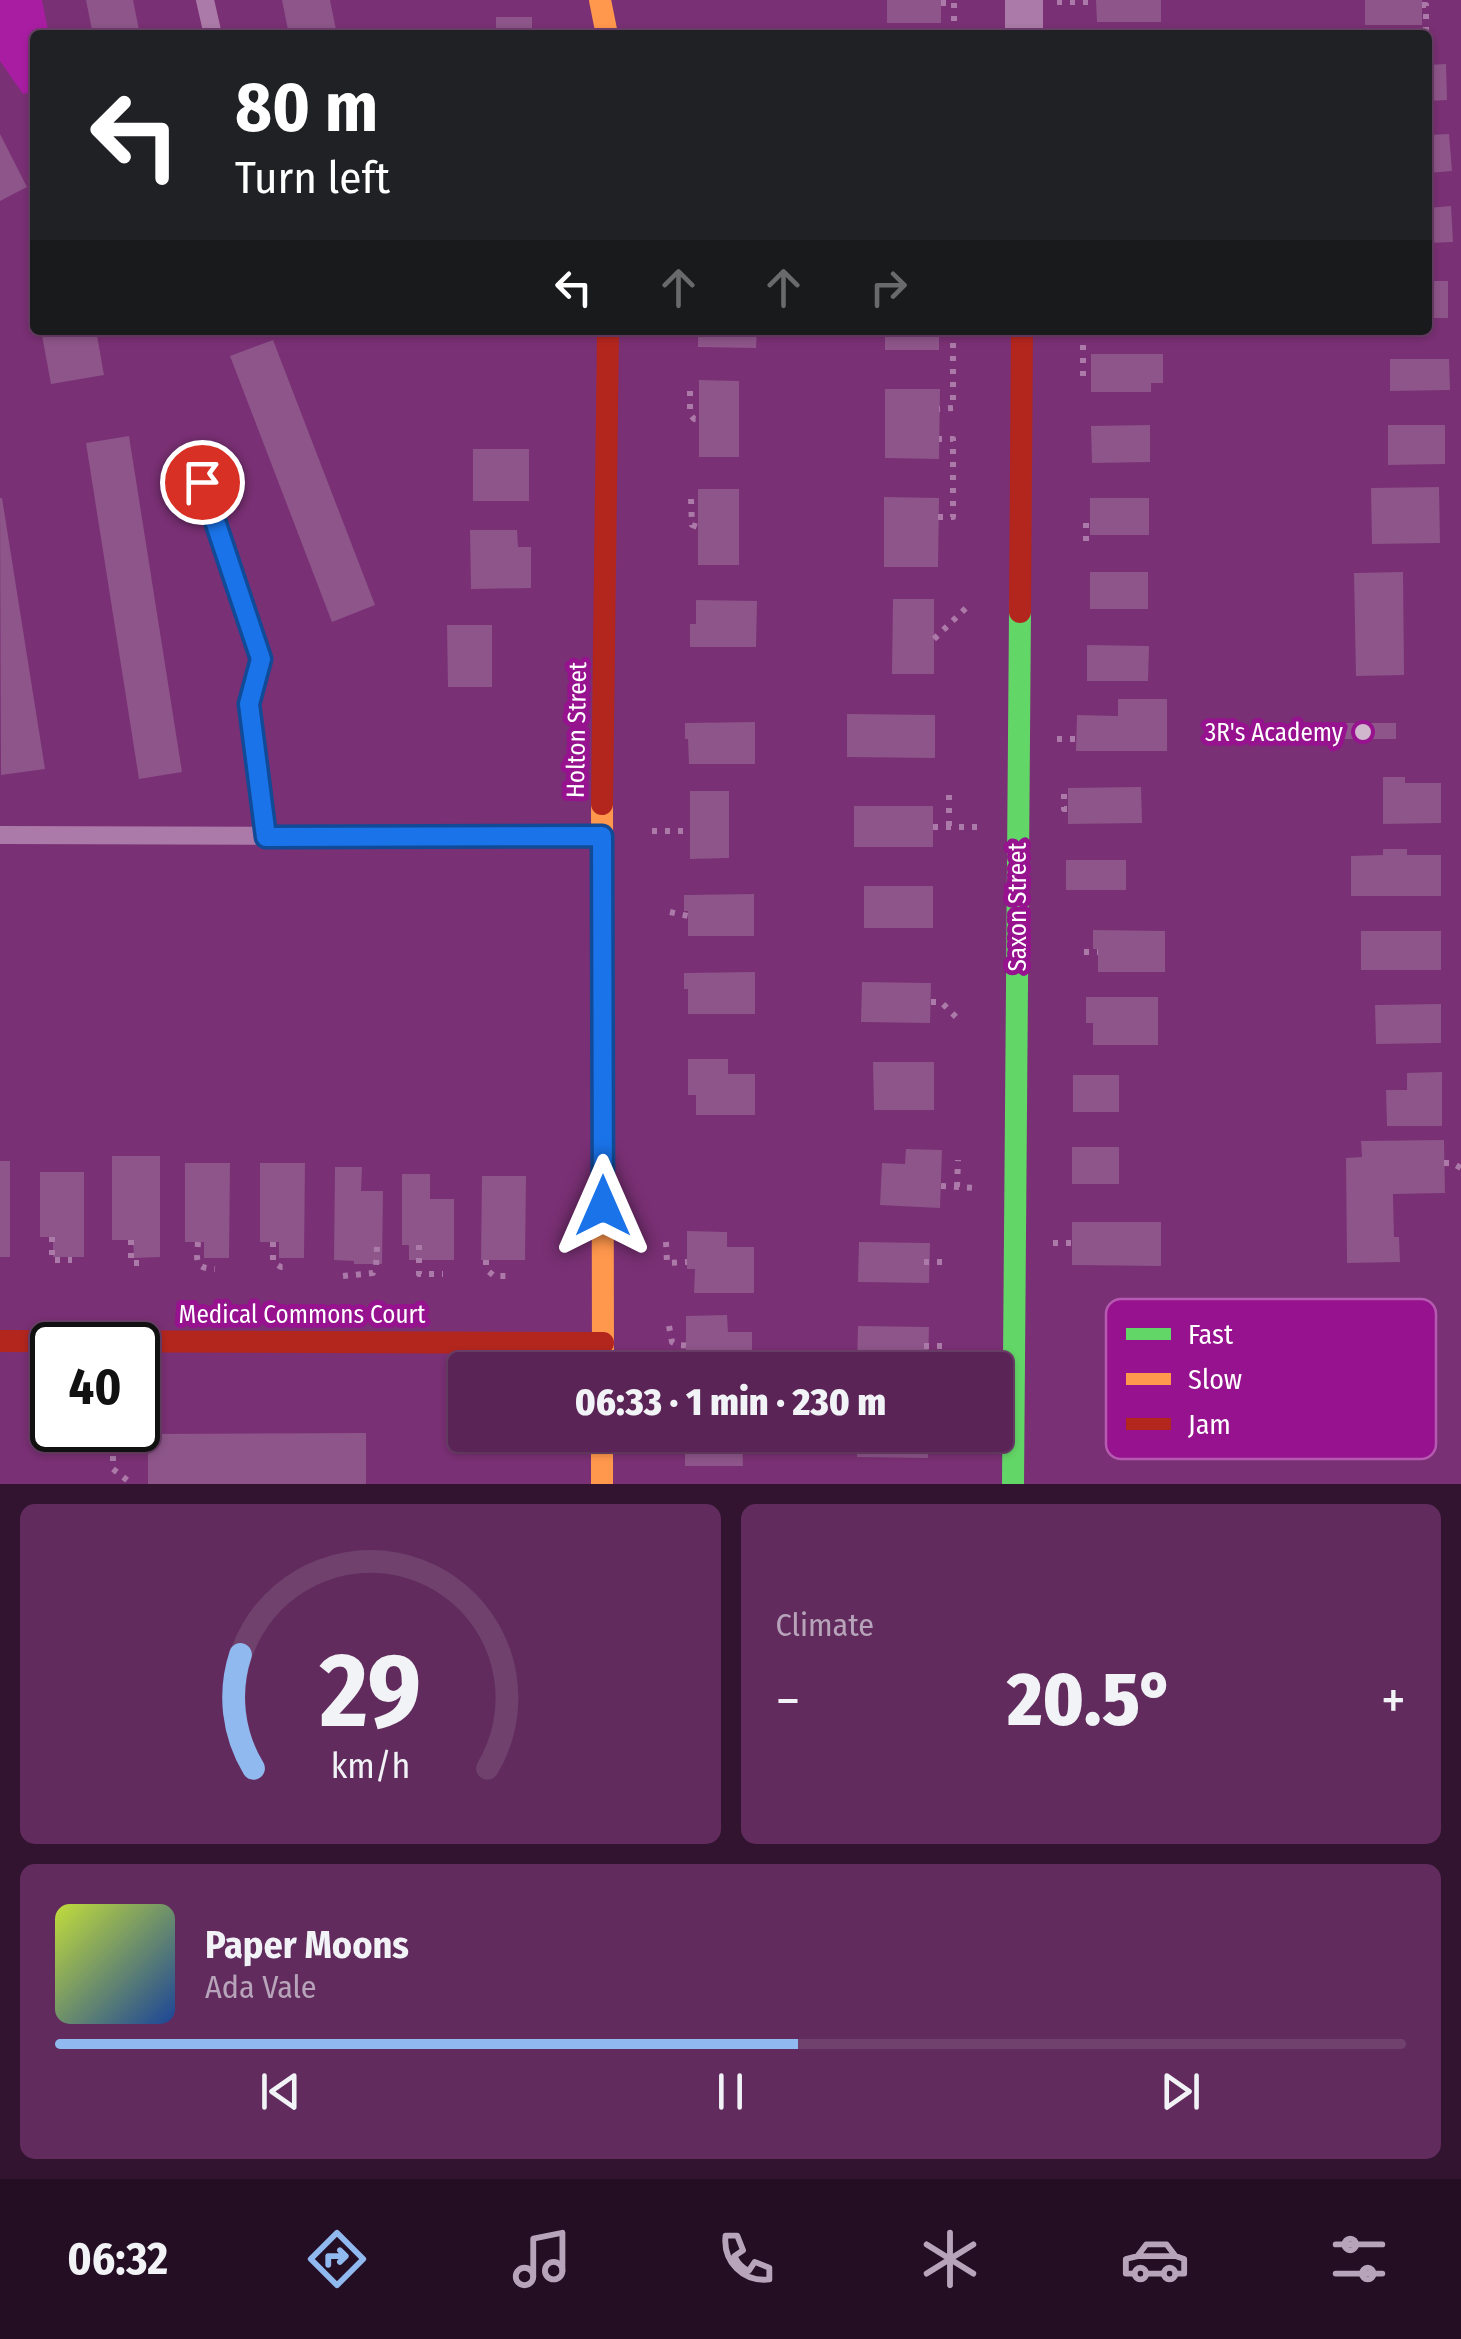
<!DOCTYPE html>
<meta charset="utf-8">
<style>
body{margin:0;font-family:"Fira Sans Condensed",sans-serif;background:#612c5d;color:#f1f3f6;height:100vh;display:flex;flex-direction:column;font-size:38px;white-space:nowrap}
*{box-sizing:border-box;margin:0}
p{font-size:32px;color:#b8a4ba}
.icon{flex:none;width:55px;height:55px;fill:none;stroke:currentColor;stroke-width:2;stroke-linecap:round;stroke-linejoin:round}
.map{position:relative;height:1484px;overflow:hidden}
.side{display:flex;flex-direction:column;gap:20px;padding:20px;background:#321430;flex:1}
.side>*{flex:none}
.banner{position:absolute;left:30px;top:30px;width:1402px;height:305px;border-radius:10px;box-shadow:0 2px 8px #0004,0 0 0 2px #70416d;background:#202124;color:#fff;overflow:hidden}
.speed{position:absolute;left:30px;top:1322px;display:flex;gap:20px;font-size:50px;font-weight:700;text-align:center}
.speed>*{display:grid;place-content:center;width:130px;height:130px;border-radius:50%;background:#5b2457;box-shadow:0 2px 8px #0004,0 0 0 2px #70416d;line-height:1}
.speed .limit{border:5px solid #111;border-radius:15px;background:#fff;color:#111}
.pin{position:absolute;display:grid;place-items:center;width:85px;height:85px;color:#fff;margin:-42px;border:5px solid #fff;border-radius:50%;box-shadow:0 2px 10px #0007}
.me{position:absolute;width:110px;margin:-55px;rotate:0deg;stroke-linejoin:round;filter:drop-shadow(0 0 8px #0008)}
.turn{display:flex;align-items:center;gap:35px;height:210px;padding:0 40px;font-size:45px}
.turn .icon{width:130px;height:130px;stroke-width:2.5}
.turn b{display:block;font-size:70px;line-height:85px}
.lanes{display:flex;align-items:center;height:95px;padding:0 40px;background:#0003;justify-content:center;gap:50px;direction:ltr}
.lanes .off{opacity:.35}
.big{font-size:75px;font-weight:800;line-height:1.1}
.side .tile{flex:1;display:flex;flex-direction:column;justify-content:center;gap:15px;min-width:0;padding:0 35px;border-radius:15px;background:#612c5d}
.side .dial{align-items:center;gap:0}
.dial svg{height:260px;overflow:visible;fill:none;stroke:#70416d;stroke-width:7;stroke-linecap:round;text-anchor:middle}
.dial text{fill:#f1f3f6;stroke:none}
.song{display:flex;align-items:center;gap:30px}
.cover{width:120px;height:120px;border-radius:15px;background:linear-gradient(135deg,hsl(70 70% 55%),hsl(220 70% 35%))}
.played{height:10px;border-radius:5px;background:linear-gradient(90deg,#90b9f0 55%,#70416d 55%)}
.keys{display:flex;justify-content:space-around;direction:ltr}
.heat{display:flex;justify-content:space-between;align-items:center;font-size:55px;direction:ltr}
.side .tiles{flex:1;display:grid;gap:20px;grid-template-columns:1fr 1fr}
.tile:last-child{grid-column:span 2}
.trip{position:absolute;left:448px;top:1352px;width:565px;height:100px;border-radius:10px;background:#5b2457;box-shadow:0 2px 8px #0004,0 0 0 2px #70416d;font-weight:800;line-height:100px;text-align:center}
.tabs{display:flex;height:160px;justify-content:space-around;align-items:center;background:#240e23;color:#b8a4ba}
.tabs .icon{width:70px;height:70px}
.tabs .on{color:#90b9f0}
.tabs b{font-size:45px;color:#f1f3f6}
.map>svg:first-child{display:block}
.green{fill:#a91da2}
.building{fill:#8d5589}
.lines{fill:none;stroke-linecap:round;stroke-linejoin:round}
.path{stroke:#ab7aa8;stroke-width:6;stroke-dasharray:5 8;stroke-linecap:butt}
.lane{stroke:#ab7aa8;stroke-width:18}
.street{stroke:#ab7aa8;stroke-width:38}
.fast{stroke:#63d668;stroke-width:22}
.slow{stroke:#ff974d;stroke-width:22}
.jam{stroke:#b3261e;stroke-width:22}
.route-casing{stroke:#114b97;stroke-width:25}
.route{stroke:#1a73e8;stroke-width:18}
.poi-dot{fill:#d0b7ce;stroke:#97128e;stroke-width:4}
.labels{text-anchor:middle;stroke-width:10;stroke-linejoin:round;paint-order:stroke}
.street-label{font-size:25px;fill:#fff;stroke:#97128e}
.poi-label{font-size:25px;fill:#fff;stroke:#97128e;text-anchor:end}
.key{fill:#97128e;stroke:#b659b0;stroke-width:2.5}
.key-label{font-size:28px;fill:#fff}
</style>
<div class="map">
<svg width="1461" height="1484" viewBox="0 0 1461 1484">
<rect width="100%" height="100%" fill="#793074"/>
<polygon class="green" points="0,0 42,0 49,35 35,35 35,91 23,94 0,61"/>
<g class="building">
<polygon points="86,0 133,0 140,35 93,35"/>
<polygon points="282,0 330,0 337,35 289,35"/>
<rect x="887" y="0" width="54" height="23"/>
<polygon points="1096,0 1161,0 1161,22 1097,22"/>
<rect x="1365" y="0" width="57" height="25"/>
<polygon points="496,17 532,17 532,35 470,35 470,31 496,31"/>
<polygon points="1446,64 1447,100 1428,101 1428,65"/>
<polygon points="0,134 27,187 0,201"/>
<polygon points="1449,134 1452,171 1428,173 1428,135"/>
<polygon points="1451,206 1453,242 1428,243 1428,208"/>
<polygon points="35,259 35,284 33,284 29,260"/>
<rect x="1428" y="281" width="20" height="37"/>
<polygon points="41,330 96,330 104,375 51,384"/>
<polygon points="698,330 757,330 756,348 698,347"/>
<rect x="885" y="330" width="54" height="20"/>
<polygon points="273,340 375,605 332,622 230,356"/>
<polygon points="1091,354 1163,354 1163,383 1151,383 1151,392 1091,392"/>
<polygon points="1390,359 1449,359 1450,390 1390,391"/>
<polygon points="699,380 739,381 739,457 699,457"/>
<polygon points="885,389 940,389 939,459 885,458"/>
<polygon points="1150,425 1150,462 1092,463 1091,426"/>
<polygon points="1388,425 1445,425 1445,464 1388,465"/>
<polygon points="129,436 182,772 139,779 86,443"/>
<rect x="473" y="449" width="56" height="52"/>
<polygon points="1439,487 1440,543 1372,544 1371,488"/>
<rect x="698" y="489" width="41" height="76"/>
<polygon points="884,497 939,498 938,567 884,567"/>
<polygon points="0,498 2,498 45,769 1,775"/>
<rect x="1090" y="498" width="59" height="37"/>
<polygon points="470,530 517,530 518,547 531,547 531,588 471,589"/>
<rect x="1090" y="572" width="58" height="37"/>
<polygon points="1403,572 1404,675 1356,676 1354,573"/>
<polygon points="893,599 934,599 934,674 892,674"/>
<polygon points="696,600 757,601 756,647 690,647 690,624 696,624"/>
<polygon points="447,625 492,625 492,687 448,687"/>
<polygon points="1087,645 1149,646 1148,681 1087,681"/>
<polygon points="1118,699 1167,699 1167,751 1076,751 1077,715 1118,716"/>
<polygon points="847,714 935,715 935,758 847,757"/>
<polygon points="755,722 755,764 689,764 688,739 685,739 685,723"/>
<rect x="1344" y="723" width="52" height="16"/>
<polygon points="1383,777 1405,777 1405,783 1441,783 1441,823 1383,824"/>
<polygon points="1141,787 1142,823 1068,824 1068,788"/>
<polygon points="690,791 729,791 729,858 690,859"/>
<rect x="854" y="806" width="79" height="41"/>
<polygon points="1383,849 1407,849 1407,855 1441,855 1441,896 1351,896 1351,856 1383,855"/>
<rect x="1066" y="860" width="60" height="30"/>
<rect x="864" y="886" width="69" height="42"/>
<polygon points="754,894 754,936 688,936 688,911 684,911 684,895"/>
<polygon points="1093,930 1165,931 1165,972 1098,972 1098,949 1093,949"/>
<rect x="1361" y="931" width="80" height="39"/>
<polygon points="755,972 755,1014 688,1014 688,989 684,989 684,973"/>
<polygon points="862,982 931,983 930,1023 861,1022"/>
<polygon points="1086,997 1158,997 1158,1045 1093,1045 1093,1023 1086,1023"/>
<polygon points="1441,1004 1441,1043 1376,1044 1375,1005"/>
<polygon points="688,1059 728,1059 728,1074 755,1074 755,1115 696,1115 696,1095 688,1095"/>
<polygon points="873,1062 934,1062 934,1110 874,1110"/>
<polygon points="1442,1072 1442,1126 1387,1126 1386,1090 1407,1090 1407,1073"/>
<rect x="1073" y="1075" width="46" height="37"/>
<polygon points="1444,1140 1445,1193 1393,1194 1394,1237 1399,1237 1400,1262 1347,1263 1346,1158 1362,1157 1361,1141"/>
<rect x="1072" y="1147" width="47" height="37"/>
<polygon points="906,1149 942,1150 940,1208 880,1205 882,1163 905,1164"/>
<polygon points="112,1156 160,1156 160,1257 134,1258 133,1240 112,1240"/>
<rect x="0" y="1161" width="10" height="96"/>
<polygon points="185,1163 230,1163 229,1258 204,1258 204,1242 185,1242"/>
<polygon points="260,1163 305,1163 304,1258 279,1258 279,1242 260,1242"/>
<polygon points="335,1167 362,1167 361,1191 383,1191 382,1264 354,1264 354,1261 334,1260"/>
<polygon points="40,1172 84,1172 84,1257 53,1257 53,1237 40,1237"/>
<polygon points="402,1174 430,1174 430,1199 454,1199 454,1260 409,1260 409,1245 402,1245"/>
<polygon points="482,1176 526,1176 525,1260 481,1260"/>
<polygon points="1072,1222 1161,1222 1161,1266 1072,1265"/>
<polygon points="687,1231 727,1232 727,1247 754,1247 754,1293 694,1293 695,1269 687,1269"/>
<polygon points="859,1242 930,1243 929,1283 858,1282"/>
<polygon points="727,1315 728,1332 752,1332 752,1370 694,1370 694,1354 686,1354 686,1316"/>
<polygon points="858,1326 929,1327 928,1367 857,1366"/>
<polygon points="459,1401 465,1401 465,1435 529,1435 529,1440 459,1441 459,1428 455,1428 454,1421 454,1414 459,1414"/>
<polygon points="366,1433 366,1484 148,1484 148,1434"/>
<polygon points="685,1435 742,1435 743,1466 685,1466"/>
<polygon points="857,1435 928,1435 928,1458 857,1457"/>
</g>
<g class="lines">
<g class="path">
<polyline points="1057,2 1096,2"/>
<polyline points="941,3 954,3 954,31"/>
<polyline points="1422,5 1426,5 1426,35"/>
<polyline points="939,331 953,331 953,408 939,409"/>
<polyline points="1083,345 1083,376 1091,376"/>
<polyline points="690,391 690,414 694,419 699,419"/>
<polyline points="691,499 692,525 698,527"/>
<polyline points="938,517 953,517 953,439 939,439"/>
<polyline points="1086,541 1086,521 1090,521"/>
<polyline points="934,639 966,608"/>
<polyline points="1057,739 1076,739"/>
<polyline points="1064,794 1064,809 1068,809"/>
<polyline points="949,795 949,827"/>
<polyline points="933,827 977,827"/>
<polyline points="652,831 690,831"/>
<polyline points="670,912 688,916"/>
<polyline points="1084,952 1098,952"/>
<polyline points="931,1002 941,1002 957,1018"/>
<polyline points="1444,1163 1452,1163 1461,1168"/>
<polyline points="941,1186 975,1188"/>
<polyline points="957,1187 958,1160"/>
<polyline points="52,1237 52,1260 72,1260"/>
<polyline points="131,1240 131,1263 147,1263"/>
<path d="M198,1242C197,1260 193,1268 215,1269"/>
<polyline points="273,1242 273,1262 281,1267 290,1267"/>
<polyline points="666,1242 667,1263 687,1262"/>
<polyline points="1053,1243 1072,1243"/>
<polyline points="419,1245 419,1274 443,1274"/>
<polyline points="486,1260 486,1269 494,1276 513,1276"/>
<polyline points="924,1262 948,1262"/>
<polyline points="343,1276 373,1273 376,1267 377,1246"/>
<polyline points="669,1326 672,1342 678,1345 693,1346"/>
<polyline points="924,1346 943,1346 943,1365"/>
<polyline points="113,1430 113,1469 132,1484"/>
<polyline points="543,1435 543,1449"/>
<polyline points="665,1435 672,1443 685,1445"/>
<polyline points="923,1437 941,1437"/>
</g>
<g class="lane">
<polyline points="205,0 213,35"/>
<polyline points="202,482 261,659 249,704 266,837"/>
<polyline points="0,835 597,837"/>
</g>
<polyline class="street" points="1024,35 1024,0"/>
<polyline class="fast" points="1013,1484 1020,612"/>
<g class="slow">
<polyline points="600,0 607,35"/>
<polyline points="602,804 603,1370"/>
<polyline points="602,1435 602,1484"/>
</g>
<g class="jam">
<polyline points="1020,612 1022,330"/>
<polyline points="602,804 608,330"/>
<polyline points="0,1341 603,1343"/>
</g>
</g>
<g class="lines">
<g class="route-casing">
<polyline id="route" points="202,482 261,659 249,704 266,837 602,836 603,1206"/>
</g>
<use href="#route" class="route"/>
</g>
<circle class="poi-dot" cx="1363" cy="732" r="10"/>
<g class="labels">
<g class="street-label">
<text transform="translate(576 730) rotate(-89)" y="9">Holton Street</text>
<text transform="translate(1017 907) rotate(-90)" y="9">Saxon Street</text>
<text x="302" y="1323">Medical Commons Court</text>
</g>
<g class="poi-label">
<text x="1343" y="741">3R's Academy</text>
</g>
</g>
<rect x="1106" y="1299" width="330" height="160" rx="15" class="key"/>
<rect x="1126" y="1328" width="45" height="12" fill="#63d668"/>
<rect x="1126" y="1373" width="45" height="12" fill="#ff974d"/>
<rect x="1126" y="1418" width="45" height="12" fill="#b3261e"/>
<g class="key-label">
<text x="1188" y="1344">Fast</text>
<text x="1188" y="1389">Slow</text>
<text x="1188" y="1434">Jam</text>
</g>
</svg>
<div class="speed"><div class="limit">40</div></div>
<div class="pin" style="left:202px;top:482px;background:#d93025"><svg class="icon" aria-label="arrive" viewBox="0 0 24 24"><path d="M6 21V4h12l-3 4 3 4H6"/></svg></div>
<svg class="me" style="left:603px;top:1206px" viewBox="-20 -20 40 40"><path d="M0-17L14 15 0 8-14 15z" fill="#1a73e8" stroke="#fff" stroke-width="4"/></svg>
<div class="trip">06:33 · 1 min · 230 m</div>
<div class="banner">
<div class="turn"><svg class="icon" aria-label="left" viewBox="0 0 24 24"><path d="M17 20v-9H6M10 6l-5 5 5 5"/></svg><div><b>80 m</b>Turn left</div></div>
<div class="lanes"><svg class="icon" aria-label="left" viewBox="0 0 24 24"><path d="M17 20v-9H6M10 6l-5 5 5 5"/></svg><svg class="icon off" aria-label="ahead" viewBox="0 0 24 24"><path d="M12 20V5M6 11l6-6 6 6"/></svg><svg class="icon off" aria-label="ahead" viewBox="0 0 24 24"><path d="M12 20V5M6 11l6-6 6 6"/></svg><svg class="icon off" aria-label="right" viewBox="0 0 24 24"><path d="M7 20v-9h11M14 6l5 5-5 5"/></svg></div>
</div>
</div>
<section class="side">
<div class="tiles">
<div class="tile dial"><svg viewBox="0 0 100 80">
<path d="M14 69A42 42 0 1 1 86 69"/>
<path d="M14 69A42 42 0 0 1 10 34" stroke="#90b9f0"/>
<text x="50" y="56" font-size="32" font-weight="700">29</text>
<text x="50" y="72" font-size="11">km/h</text>
</svg></div>
<div class="tile"><p>Climate</p>
<div class="heat"><a>−</a><b class="big">20.5°</b><a>+</a></div>
</div>
<div class="tile">
<div class="song"><i class="cover"></i><div><b>Paper Moons</b><p>Ada Vale</p></div></div>
<div class="played"></div>
<div class="keys"><svg class="icon" aria-label="previous" viewBox="0 0 24 24"><path d="M18 5L8 12l10 7zM5 5v14"/></svg><svg class="icon" aria-label="pause" viewBox="0 0 24 24"><path d="M8 5v14M16 5v14"/></svg><svg class="icon" aria-label="next" viewBox="0 0 24 24"><path d="M6 5l10 7-10 7zM19 5v14"/></svg></div>
</div>
</div>
</section>
<nav class="tabs">
<b>06:32</b>
<svg class="icon on" aria-label="directions" viewBox="0 0 24 24"><path d="M12 3l9 9-9 9-9-9zM9 14v-3h6M13 9l2 2-2 2"/></svg>
<svg class="icon" aria-label="music" viewBox="0 0 24 24"><path d="M9 18V5l10-2v13"/><circle cx="6" cy="18" r="3"/><circle cx="16" cy="16" r="3"/></svg>
<svg class="icon" aria-label="phone" viewBox="0 0 24 24"><path d="M5 4h4l2 5-3 2q2 4 5 5l2-3 5 2v4C11 20 4 13 5 4z"/></svg>
<svg class="icon" aria-label="climate" viewBox="0 0 24 24"><path d="M12 3v18M4 7l16 10M4 17L20 7"/></svg>
<svg class="icon" aria-label="car" viewBox="0 0 24 24"><path d="M5 17H2v-5l4-1 3-4h7l3 4 3 1v5h-3M9 17h6M6 11h13"/><circle cx="7" cy="17" r="2"/><circle cx="17" cy="17" r="2"/></svg>
<svg class="icon" aria-label="filters" viewBox="0 0 24 24"><path d="M4 7h16M4 17h16"/><circle cx="9" cy="7" r="2"/><circle cx="15" cy="17" r="2"/></svg>
</nav>
